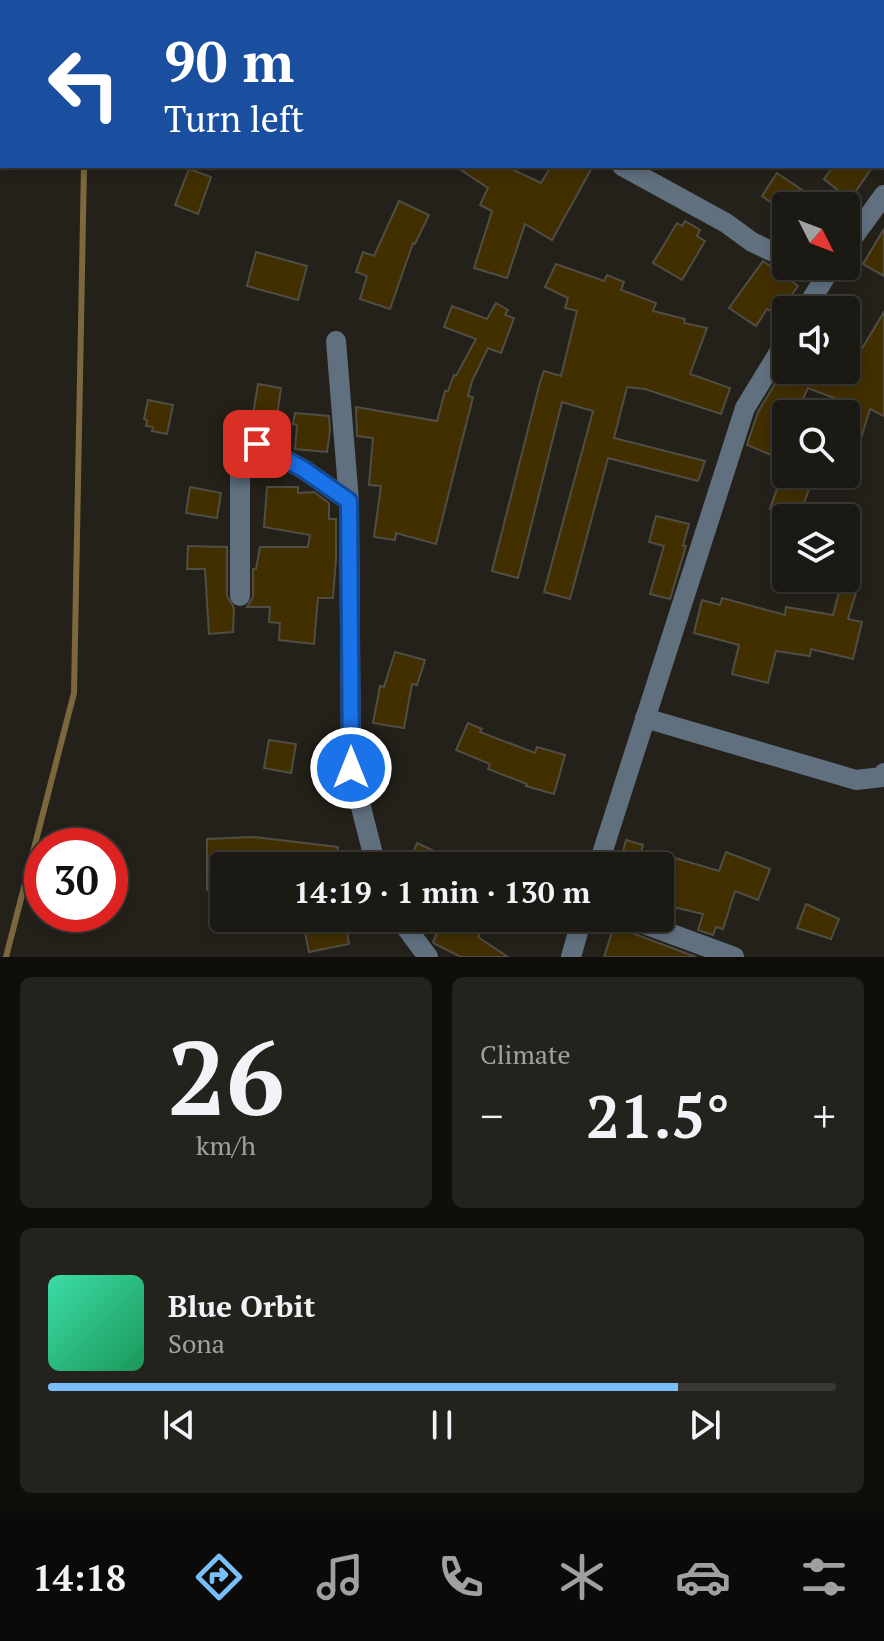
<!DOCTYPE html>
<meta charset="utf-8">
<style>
body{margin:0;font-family:"PT Serif",serif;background:#24221d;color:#f1f3f6;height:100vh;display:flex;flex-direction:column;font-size:30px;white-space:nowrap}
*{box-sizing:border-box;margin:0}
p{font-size:26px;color:#a0a0a0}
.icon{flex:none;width:44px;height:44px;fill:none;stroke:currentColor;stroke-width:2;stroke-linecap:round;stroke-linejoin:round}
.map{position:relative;height:957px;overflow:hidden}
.sheet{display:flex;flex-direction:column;gap:20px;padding:20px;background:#0f0e0b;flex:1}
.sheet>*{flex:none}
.top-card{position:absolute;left:0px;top:0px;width:884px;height:168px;box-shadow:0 4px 12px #0003,0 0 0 2px #393834;background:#1a4fa0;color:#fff;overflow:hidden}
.needle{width:52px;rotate:132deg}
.fabs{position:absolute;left:772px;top:192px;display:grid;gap:16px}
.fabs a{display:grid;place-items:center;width:88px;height:88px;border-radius:8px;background:#1b1914;box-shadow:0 4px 12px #0003,0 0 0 2px #393834;font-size:40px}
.speed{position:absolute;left:24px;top:828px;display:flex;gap:16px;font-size:40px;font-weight:700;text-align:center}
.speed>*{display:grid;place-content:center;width:104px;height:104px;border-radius:50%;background:#1b1914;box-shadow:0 4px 12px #0003,0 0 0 2px #393834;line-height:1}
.speed .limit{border:12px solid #d22;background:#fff;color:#111}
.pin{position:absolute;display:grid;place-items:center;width:68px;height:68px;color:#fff;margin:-34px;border-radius:16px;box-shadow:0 4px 12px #0006}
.me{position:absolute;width:88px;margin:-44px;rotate:0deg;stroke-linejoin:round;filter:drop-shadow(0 0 6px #0008)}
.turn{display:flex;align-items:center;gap:28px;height:168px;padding:0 32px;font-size:36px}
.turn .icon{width:104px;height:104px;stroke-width:2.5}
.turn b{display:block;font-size:56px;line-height:68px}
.big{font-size:60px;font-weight:600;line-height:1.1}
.sheet .widget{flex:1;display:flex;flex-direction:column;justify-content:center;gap:12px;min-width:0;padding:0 28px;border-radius:12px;background:#24221d}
.sheet .dial{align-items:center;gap:0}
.dial b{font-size:104px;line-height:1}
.song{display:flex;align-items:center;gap:24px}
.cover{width:96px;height:96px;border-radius:12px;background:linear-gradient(135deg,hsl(160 70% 55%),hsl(150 70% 35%))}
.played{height:8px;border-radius:4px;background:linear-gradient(90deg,#7abef8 80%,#393834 80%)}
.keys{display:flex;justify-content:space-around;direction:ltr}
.heat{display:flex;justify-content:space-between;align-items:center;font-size:44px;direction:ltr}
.sheet .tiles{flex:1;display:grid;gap:20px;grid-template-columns:1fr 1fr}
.widget:last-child{grid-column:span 2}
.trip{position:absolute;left:210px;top:852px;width:464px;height:80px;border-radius:8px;background:#1b1914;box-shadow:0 4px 12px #0003,0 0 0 2px #393834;font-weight:600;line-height:80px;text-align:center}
.tabs{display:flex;height:128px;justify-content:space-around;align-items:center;background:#0b0a08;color:#a0a0a0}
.tabs .icon{width:56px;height:56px}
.tabs .selected{color:#7abef8}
.tabs b{font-size:36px;color:#f1f3f6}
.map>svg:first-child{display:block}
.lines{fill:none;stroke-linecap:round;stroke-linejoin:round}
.stream{stroke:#7c683d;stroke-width:6}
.building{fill:#412f00;stroke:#504d45;stroke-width:2}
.minor{stroke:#60707f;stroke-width:20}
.route-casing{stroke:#114b97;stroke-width:20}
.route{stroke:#1a73e8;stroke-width:14}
</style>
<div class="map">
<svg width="884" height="957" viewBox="0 0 884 957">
<rect width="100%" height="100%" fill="#24211a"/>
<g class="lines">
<g class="stream">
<polyline points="45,0 46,2"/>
<polyline points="6,957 74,693 84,166"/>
</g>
</g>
<g class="building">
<polygon points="455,166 505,166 541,183 551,166 593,166 552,240 525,224 507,278 474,268 492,211 480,205 488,188"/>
<polygon points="834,166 873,166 850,200 824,179"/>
<polygon points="189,169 211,177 198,214 175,205"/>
<polygon points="777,173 808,194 800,206 776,206 762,196"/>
<polygon points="399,201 429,215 415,244 413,243 390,309 360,299 367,276 356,272 363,252 374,256"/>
<polygon points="685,221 700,230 697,236 705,241 682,280 653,263 677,223 682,226"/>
<polygon points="884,229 884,276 863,264"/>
<polygon points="256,252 307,266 298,300 247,286"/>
<polygon points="763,261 798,286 777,315 767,309 756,326 729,308"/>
<polygon points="556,264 604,281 607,275 624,282 621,290 656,303 653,311 685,319 684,323 707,328 690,374 730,388 721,414 645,389 627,387 614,438 705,461 698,481 608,458 570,599 544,592 593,411 562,402 518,578 492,571 540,382 544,371 561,376 577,311 565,308 568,298 545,287"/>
<polygon points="496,303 508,310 505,315 514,318 501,353 488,348 472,381 468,396 473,397 436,544 396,533 395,540 374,537 381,486 369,485 373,438 357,436 356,407 437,421 445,391 448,391 454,375 456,376 476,339 444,327 452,306 487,319"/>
<polygon points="884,312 884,416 870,409 850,474 846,473 846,414 838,414 842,401 808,388 796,414 786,414 786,461 747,445 758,412 779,377 792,382 797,370 846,370 846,357 855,360"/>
<polygon points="258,384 281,388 276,424 252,421"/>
<polygon points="148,400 173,405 167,434 152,431 153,427 146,426 147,420 144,419"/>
<polygon points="295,413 329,416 330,431 327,452 295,449 297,425 293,424"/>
<polygon points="782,474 814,474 799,518 770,509"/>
<polygon points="190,487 221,493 217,518 186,513"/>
<polygon points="267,487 298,487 298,493 314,492 329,503 329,519 336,519 336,559 333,598 318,598 314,644 279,640 280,623 269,622 270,607 247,607 253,597 253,569 256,569 260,547 308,547 310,535 264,527"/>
<polygon points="656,516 689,524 683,546 686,546 670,599 650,594 664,546 649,542"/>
<polygon points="188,546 227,547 227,596 234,608 233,632 209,634 205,569 187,569"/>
<polygon points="841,585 857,589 848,619 862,622 853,659 811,649 810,656 776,651 768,683 732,674 739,645 694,633 702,600 720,605 722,598 785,615 786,607 833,615"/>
<polygon points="395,652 425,660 417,685 412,684 404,728 373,723 380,686 384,687"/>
<polygon points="468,723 482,729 480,732 535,753 537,747 565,755 554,794 526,786 527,784 488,769 490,764 456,750"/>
<polygon points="269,740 296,744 291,773 264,768"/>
<polygon points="253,837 338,847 336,866 224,866 224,888 207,890 207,839"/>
<polygon points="626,840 643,845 637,866 619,866"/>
<polygon points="417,843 466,866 418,866 409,862"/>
<polygon points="726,852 770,869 758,900 735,891 723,929 716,927 713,935 698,930 703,914 660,904 660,873 670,876 675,858 719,871"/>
<polygon points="806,904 839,919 831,939 797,928"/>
<polygon points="302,918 345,918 349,944 309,952"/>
<polygon points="444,918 473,918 485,924 478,937 508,957 461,957 435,944 433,942"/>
<polygon points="615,923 624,930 696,957 604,957"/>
</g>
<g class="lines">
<g class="minor">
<polyline points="772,0 776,2"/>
<polyline points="882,64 884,65"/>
<polyline points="622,166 726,223 752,242 786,258"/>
<polyline points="846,247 884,195"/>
<polyline points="802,266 824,277"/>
<polyline points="805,310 832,266"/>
<polyline points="336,341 349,501 351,768 376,866"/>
<polyline points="240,596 240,458 249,446 257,444 303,469 349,501"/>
<polyline points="645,718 856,780 882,777 884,773"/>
<polyline points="598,866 745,408 786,341"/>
<polyline points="399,918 428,957"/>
<polyline points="628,918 734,957"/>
<polyline points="571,957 582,918"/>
</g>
</g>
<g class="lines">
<g class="route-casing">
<polyline id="route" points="257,444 303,469 349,501 351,768"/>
</g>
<use href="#route" class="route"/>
</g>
</svg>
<div class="fabs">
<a><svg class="needle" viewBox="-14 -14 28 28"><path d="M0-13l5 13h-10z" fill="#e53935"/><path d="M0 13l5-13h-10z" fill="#a0a0a0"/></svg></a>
<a><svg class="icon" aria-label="sound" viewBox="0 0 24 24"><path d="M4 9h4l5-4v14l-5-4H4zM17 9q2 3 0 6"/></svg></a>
<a><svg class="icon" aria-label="search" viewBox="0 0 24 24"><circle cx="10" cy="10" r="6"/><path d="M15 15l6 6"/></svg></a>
<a><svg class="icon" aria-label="layers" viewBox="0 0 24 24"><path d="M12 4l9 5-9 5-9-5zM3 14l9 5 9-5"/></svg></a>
</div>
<div class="speed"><div class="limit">30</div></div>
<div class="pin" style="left:257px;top:444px;background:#d93025"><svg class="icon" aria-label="arrive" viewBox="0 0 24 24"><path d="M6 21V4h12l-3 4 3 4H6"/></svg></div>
<svg class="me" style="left:351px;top:768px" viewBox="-20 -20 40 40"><circle r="17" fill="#1a73e8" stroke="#fff" stroke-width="3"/><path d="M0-11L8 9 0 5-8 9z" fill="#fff"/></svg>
<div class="trip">14:19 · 1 min · 130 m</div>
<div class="top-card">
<div class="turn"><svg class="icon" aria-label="left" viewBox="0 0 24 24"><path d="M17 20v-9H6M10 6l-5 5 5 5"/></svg><div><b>90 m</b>Turn left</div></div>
</div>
</div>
<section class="sheet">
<div class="tiles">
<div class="widget dial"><b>26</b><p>km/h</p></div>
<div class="widget"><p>Climate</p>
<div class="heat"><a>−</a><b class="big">21.5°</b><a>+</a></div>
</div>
<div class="widget">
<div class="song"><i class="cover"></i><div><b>Blue Orbit</b><p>Sona</p></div></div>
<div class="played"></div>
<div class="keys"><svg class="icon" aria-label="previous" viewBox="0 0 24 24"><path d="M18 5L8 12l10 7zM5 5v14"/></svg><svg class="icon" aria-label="pause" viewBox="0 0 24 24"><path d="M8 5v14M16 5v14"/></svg><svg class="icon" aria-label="next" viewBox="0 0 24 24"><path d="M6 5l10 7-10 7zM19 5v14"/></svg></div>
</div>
</div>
</section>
<nav class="tabs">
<b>14:18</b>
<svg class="icon selected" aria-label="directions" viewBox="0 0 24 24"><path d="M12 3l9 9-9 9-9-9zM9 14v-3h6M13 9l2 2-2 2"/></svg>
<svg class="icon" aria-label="music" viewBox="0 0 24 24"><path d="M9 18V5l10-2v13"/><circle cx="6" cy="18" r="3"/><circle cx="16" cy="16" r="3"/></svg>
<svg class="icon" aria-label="phone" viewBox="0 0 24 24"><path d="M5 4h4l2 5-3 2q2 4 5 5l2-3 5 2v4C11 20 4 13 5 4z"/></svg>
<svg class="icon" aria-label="climate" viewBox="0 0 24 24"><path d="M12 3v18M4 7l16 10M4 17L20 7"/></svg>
<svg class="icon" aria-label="car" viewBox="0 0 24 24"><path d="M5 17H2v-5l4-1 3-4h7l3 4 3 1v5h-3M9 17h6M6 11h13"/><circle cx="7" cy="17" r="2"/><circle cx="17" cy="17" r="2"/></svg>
<svg class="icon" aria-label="filters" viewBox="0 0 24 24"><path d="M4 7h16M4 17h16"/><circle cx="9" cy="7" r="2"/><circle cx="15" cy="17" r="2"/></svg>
</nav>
